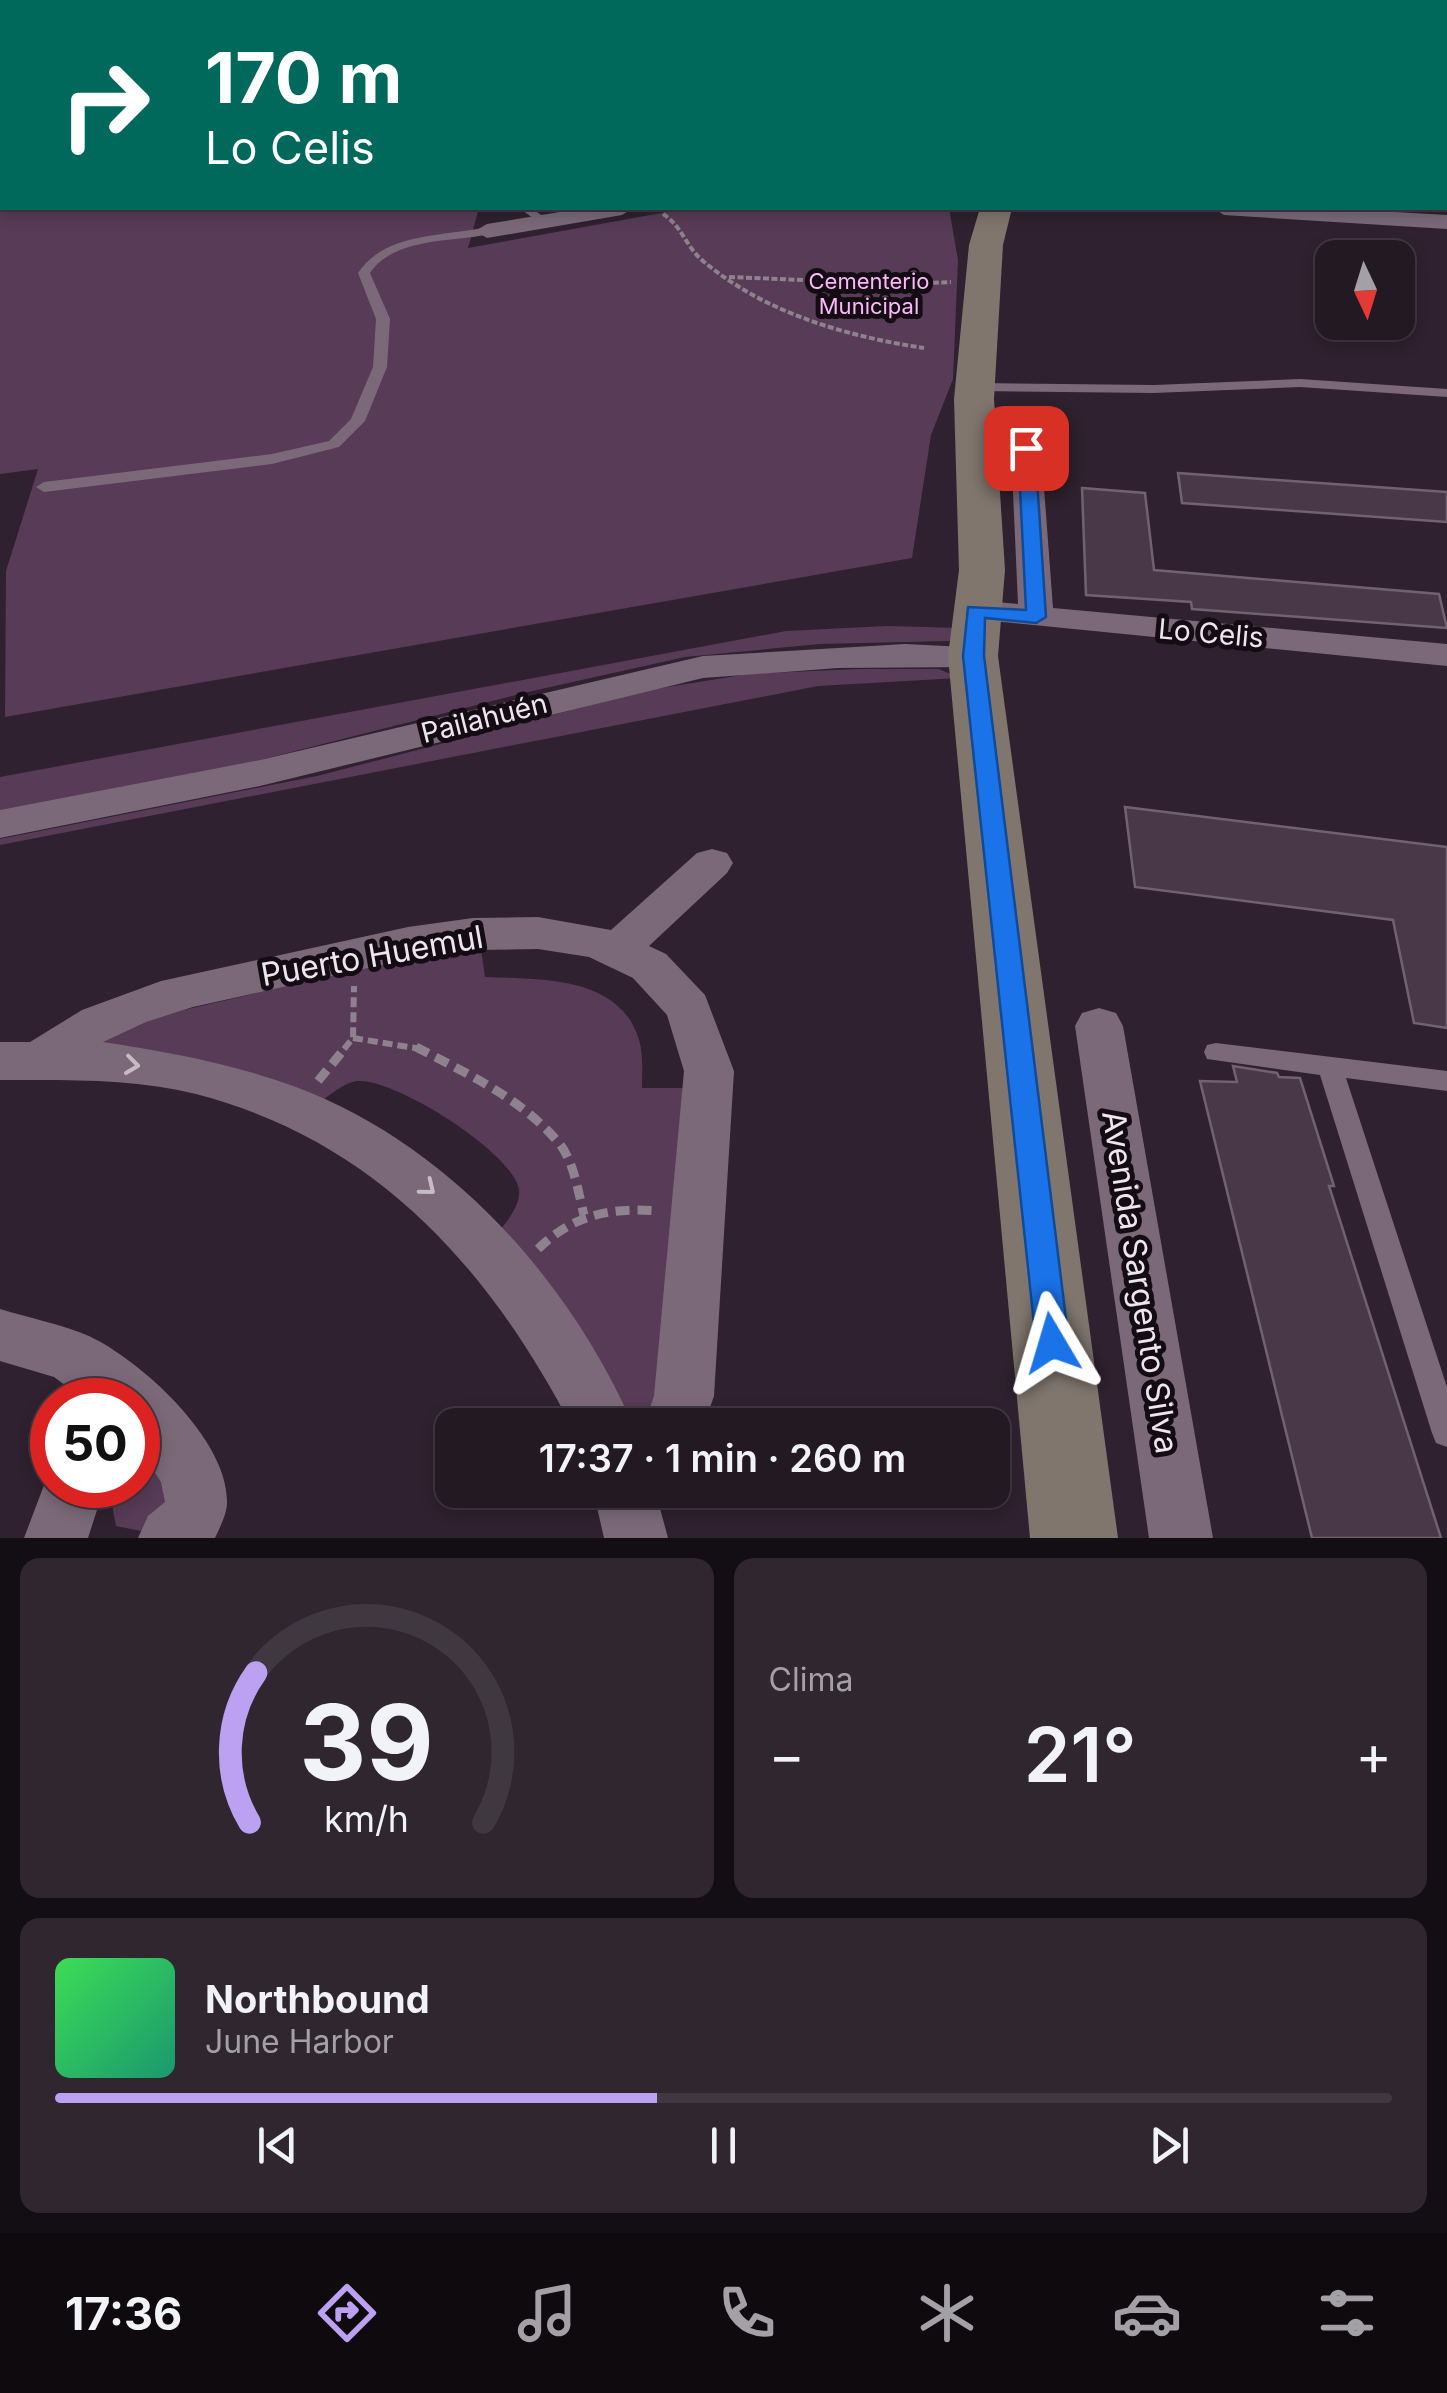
<!DOCTYPE html>
<html lang="es">
<meta charset="utf-8">
<style>
body{margin:0;font-family:Inter,sans-serif;background:#2f2630;color:#f1f3f6;height:100vh;display:flex;flex-direction:column;font-size:38px;white-space:nowrap}
*{box-sizing:border-box;margin:0}
p{font-size:32px;color:#a3a0a6}
.icon{flex:none;width:55px;height:55px;fill:none;stroke:currentColor;stroke-width:2;stroke-linecap:round;stroke-linejoin:round}
.map{position:relative;height:1538px;overflow:hidden}
.panel{display:flex;flex-direction:column;gap:20px;padding:20px;background:#130e13;flex:1}
.panel>*{flex:none}
.banner{position:absolute;left:0px;top:0px;width:1448px;height:210px;box-shadow:0 5px 15px #0003,0 0 0 2px #403841;background:#00695c;color:#fff;overflow:hidden}
.needle{width:65px;rotate:176deg}
.controls{position:absolute;left:1315px;top:240px;display:grid;gap:20px}
.controls a{display:grid;place-items:center;width:100px;height:100px;border-radius:20px;background:#231923;box-shadow:0 5px 15px #0003,0 0 0 2px #403841;font-size:50px}
.speed{position:absolute;left:30px;top:1378px;display:flex;gap:20px;font-size:50px;font-weight:700;text-align:center}
.speed>*{display:grid;place-content:center;width:130px;height:130px;border-radius:50%;background:#231923;box-shadow:0 5px 15px #0003,0 0 0 2px #403841;line-height:1}
.speed .limit{border:15px solid #d22;background:#fff;color:#111}
.pin{position:absolute;display:grid;place-items:center;width:85px;height:85px;color:#fff;margin:-42px;border-radius:20px;box-shadow:0 5px 15px #0006}
.me{position:absolute;width:110px;margin:-55px;rotate:353deg;stroke-linejoin:round;filter:drop-shadow(0 0 8px #0008)}
.turn{display:flex;align-items:center;gap:35px;height:210px;padding:0 40px;font-size:45px}
.turn .icon{width:130px;height:130px;stroke-width:2.5}
.turn b{display:block;font-size:70px;line-height:85px}
.big{font-size:75px;font-weight:600;line-height:1.1}
.panel .tile{flex:1;display:flex;flex-direction:column;justify-content:center;gap:15px;min-width:0;padding:0 35px;border-radius:20px;background:#2f2630}
.panel .dial{align-items:center;gap:0}
.dial svg{height:260px;overflow:visible;fill:none;stroke:#403841;stroke-width:7;stroke-linecap:round;text-anchor:middle}
.dial text{fill:#f1f3f6;stroke:none}
.song{display:flex;align-items:center;gap:30px}
.cover{width:120px;height:120px;border-radius:15px;background:linear-gradient(135deg,hsl(130 70% 55%),hsl(160 70% 35%))}
.played{height:10px;border-radius:5px;background:linear-gradient(90deg,#bca0f2 45%,#403841 45%)}
.keys{display:flex;justify-content:space-around;direction:ltr}
.heat{display:flex;justify-content:space-between;align-items:center;font-size:55px;direction:ltr}
.panel .tiles{flex:1;display:grid;gap:20px;grid-template-columns:1fr 1fr}
.tile:last-child{grid-column:span 2}
.trip{position:absolute;left:435px;top:1408px;width:575px;height:100px;border-radius:20px;background:#231923;box-shadow:0 5px 15px #0003,0 0 0 2px #403841;font-weight:600;line-height:100px;text-align:center}
.tab-bar{display:flex;height:160px;justify-content:space-around;align-items:center;background:#0e0a0e;color:#a3a0a6}
.tab-bar .icon{width:70px;height:70px}
.tab-bar .current{color:#bca0f2}
.tab-bar b{font-size:45px;color:#f1f3f6}
.map>svg:first-child{display:block}
.green{fill:#583b57}
.building{fill:#493948;stroke:#726172;stroke-width:2.5}
.lines{fill:none;stroke-linecap:round;stroke-linejoin:round}
.path-far2{stroke:#8e828e;stroke-width:4;stroke-dasharray:6 2.5;stroke-linecap:butt}
.path-far1{stroke:#8e828e;stroke-width:6;stroke-dasharray:10 5;stroke-linecap:butt}
.path{stroke:#8e828e;stroke-width:9;stroke-dasharray:14 8;stroke-linecap:butt}
.lane{fill:#7b697a;fill-rule:evenodd}
.street{fill:#7b697a;fill-rule:evenodd}
.secondary{fill:#80766e;fill-rule:evenodd}
.primary{fill:#858362;fill-rule:evenodd}
.oneway{stroke:#c6bac6}
.route{fill:#1a73e8;stroke:#114b97;stroke-width:2.5}
.labels{text-anchor:middle;stroke-width:10;stroke-linejoin:round;paint-order:stroke}
.far-park-label{font-size:22px;fill:#feb7fc;stroke:#130d13}
.street-label{font-size:28px;fill:#efe5ef;stroke:#130d13}
.near-street-label{font-size:32px;fill:#efe5ef;stroke:#130d13}
</style>
<div class="map">
<svg width="1447" height="1538" viewBox="0 0 1447 1538">
<rect width="100%" height="100%" fill="#2f212f"/>
<g class="green">
<polygon points="0,75 2,208 479,208 468,248 689,208 949,208 958,260 953,379 931,435 912,558 5,717 6,571 38,469 0,474"/>
<polygon points="887,626 959,628 957,637 949,641 820,644 685,657 528,692 232,767 0,813 0,777 786,631"/>
<polygon points="858,669 939,669 959,678 818,686 0,845 0,839 317,776 649,690 748,674"/>
<path d="M480,942L485,977C536,979 615,975 637,1034C644,1051 642,1070 642,1088H695L655,1425H619L500,1230C509,1219 521,1204 519,1189C512,1152 395,1078 357,1081C343,1083 329,1096 317,1104L88,1039L184,1010L295,984L322,969Z"/>
<polygon points="154,1447 174,1492 141,1531 116,1526 112,1505 116,1485 138,1485 138,1450"/>
</g>
<g class="building">
<polygon points="1178,473 1447,492 1447,522 1182,503"/>
<polygon points="1082,488 1145,493 1154,570 1439,594 1447,628 1192,609 1191,602 1086,595"/>
<polygon points="1125,807 1447,847 1447,1028 1414,1023 1393,920 1135,887"/>
<polygon points="1233,1066 1277,1073 1279,1077 1300,1078 1334,1186 1329,1186 1441,1538 1312,1538 1200,1081 1237,1082"/>
</g>
<g class="lines">
<g class="path-far2">
<path d="M663,214C682,226 686,247 703,261C765,313 845,336 924,348"/>
<polyline points="729,277 902,284 951,282"/>
</g>
<g class="path-far1">
<polyline points="353,1038 421,1049"/>
<polyline points="344,1049 353,1038 354,986"/>
</g>
<g class="path">
<path d="M416,1047C466,1073 521,1098 558,1142C574,1160 578,1192 584,1215"/>
<polyline points="318,1081 346,1047"/>
<path d="M538,1249C573,1215 610,1207 658,1211"/>
</g>
<g class="lane">
<polygon points="529,0 538,0 539,2 531,2"/>
<polygon points="519,208 531,208 550,221 540,223"/>
<path d="M487,227L491,228V234C454,242 394,237 370,273L390,319L387,367L365,421L339,447L272,464L44,492L36,487L44,482L272,454L329,441L351,419L373,367L376,319L358,273C385,232 443,237 487,227Z"/>
<polygon points="1300,379 1447,389 1447,397 1300,387 1154,393 976,391 969,387 976,383 1154,385"/>
<polygon points="1216,1043 1447,1071 1447,1091 1346,1078 1447,1387 1447,1447 1436,1443 1432,1433 1320,1075 1207,1059 1204,1052 1207,1045"/>
</g>
<g class="street">
<polygon points="290,0 322,0 323,2 291,2"/>
<polygon points="1382,0 1408,0 1409,2 1383,2"/>
<rect x="1445" y="7" width="2" height="11"/>
<rect x="0" y="66" width="2" height="12"/>
<rect x="1445" y="75" width="2" height="12"/>
<polygon points="584,208 633,208 622,215 487,238 475,231 487,224"/>
<polygon points="1213,208 1327,208 1447,215 1447,229 1224,215"/>
<polygon points="1026,438 1037,441 1041,447 1053,608 1447,644 1447,666 963,618 957,611 963,604 975,600 1018,604 1011,447 1015,441"/>
<polygon points="905,644 986,648 991,656 986,664 973,667 838,668 703,678 260,786 0,838 0,810 260,760 703,656"/>
<path d="M712,849L727,853L733,863L727,873L649,946L666,954L705,995L734,1071L714,1396L704,1425H644L654,1396L684,1071L667,1015L633,978L589,957L538,949L473,950L408,959L193,1007L146,1022L103,1042C169,1052 233,1064 296,1087C448,1144 569,1279 633,1425H571C488,1267 376,1141 196,1094C132,1078 65,1080 0,1080V1042H30L82,1010L161,981L408,927L473,918L538,917L611,930L697,853Z"/>
<polygon points="1099,1008 1116,1013 1123,1026 1213,1538 1149,1538 1075,1026 1082,1013"/>
<path d="M0,1309C29,1318 61,1324 89,1336C140,1360 228,1439 227,1502C227,1514 220,1527 215,1538H138L148,1516L165,1502L161,1482L138,1446V1400H85L54,1377L0,1361Z"/>
<polygon points="52,1464 52,1485 105,1485 88,1538 24,1538"/>
<polygon points="593,1490 655,1490 668,1538 604,1538"/>
</g>
<polygon class="secondary" points="980,208 1012,208 1003,245 994,399 1005,570 998,656 1118,1538 1030,1538 948,656 959,570 954,399 969,245"/>
<g class="primary">
<polygon points="553,0 601,0 602,2 554,2"/>
<polygon points="712,0 804,0 805,2 713,2"/>
<rect x="1445" y="60" width="2" height="16"/>
</g>
</g>
<defs><path id="oneway-chevron" d="M-2-3.5L2.5 0L-2 3.5" fill="none" stroke-width="1.6" stroke-linecap="round" stroke-linejoin="round" transform="scale(2.5)"/></defs>
<g class="oneway">
<use href="#oneway-chevron" transform="translate(132 1065) rotate(7)"/>
<use href="#oneway-chevron" transform="translate(428 1188) rotate(39)"/>
</g>
<polygon class="route" points="1026,442 1035,448 1046,617 1036,623 985,618 984,656 1069,1343 1064,1354 1052,1358 1041,1354 1036,1343 963,656 968,607 1026,610 1018,448"/>
<g class="labels">
<g class="far-park-label">
<text x="869" y="289">Cementerio<tspan x="869" dy="25">Municipal</tspan></text>
</g>
<g class="street-label">
<text transform="translate(1211 633) rotate(5)" y="10">Lo Celis</text>
<text transform="translate(484 718) rotate(-14)" y="10">Pailahuén</text>
</g>
<g class="near-street-label">
<text transform="translate(372 956) rotate(-10)" y="11">Puerto Huemul</text>
<text transform="translate(1140 1282) rotate(81)" y="11">Avenida Sargento Silva</text>
</g>
</g>
</svg>
<div class="controls">
<a><svg class="needle" viewBox="-14 -14 28 28"><path d="M0-13l5 13h-10z" fill="#e53935"/><path d="M0 13l5-13h-10z" fill="#a3a0a6"/></svg></a>
</div>
<div class="speed"><div class="limit">50</div></div>
<div class="pin" style="left:1026px;top:448px;background:#d93025"><svg class="icon" aria-label="arrive" viewBox="0 0 24 24"><path d="M6 21V4h12l-3 4 3 4H6"/></svg></div>
<svg class="me" style="left:1052px;top:1343px" viewBox="-20 -20 40 40"><path d="M0-17L14 15 0 8-14 15z" fill="#1a73e8" stroke="#fff" stroke-width="4"/></svg>
<div class="trip">17:37 · 1 min · 260 m</div>
<div class="banner">
<div class="turn"><svg class="icon" aria-label="right" viewBox="0 0 24 24"><path d="M7 20v-9h11M14 6l5 5-5 5"/></svg><div><b>170 m</b>Lo Celis</div></div>
</div>
</div>
<section class="panel">
<div class="tiles">
<div class="tile dial"><svg viewBox="0 0 100 80">
<path d="M14 69A42 42 0 1 1 86 69"/>
<path d="M14 69A42 42 0 0 1 16 23" stroke="#bca0f2"/>
<text x="50" y="56" font-size="32" font-weight="700">39</text>
<text x="50" y="72" font-size="11">km/h</text>
</svg></div>
<div class="tile"><p>Clima</p>
<div class="heat"><a>−</a><b class="big">21°</b><a>+</a></div>
</div>
<div class="tile">
<div class="song"><i class="cover"></i><div><b>Northbound</b><p>June Harbor</p></div></div>
<div class="played"></div>
<div class="keys"><svg class="icon" aria-label="previous" viewBox="0 0 24 24"><path d="M18 5L8 12l10 7zM5 5v14"/></svg><svg class="icon" aria-label="pause" viewBox="0 0 24 24"><path d="M8 5v14M16 5v14"/></svg><svg class="icon" aria-label="next" viewBox="0 0 24 24"><path d="M6 5l10 7-10 7zM19 5v14"/></svg></div>
</div>
</div>
</section>
<nav class="tab-bar">
<b>17:36</b>
<svg class="icon current" aria-label="directions" viewBox="0 0 24 24"><path d="M12 3l9 9-9 9-9-9zM9 14v-3h6M13 9l2 2-2 2"/></svg>
<svg class="icon" aria-label="music" viewBox="0 0 24 24"><path d="M9 18V5l10-2v13"/><circle cx="6" cy="18" r="3"/><circle cx="16" cy="16" r="3"/></svg>
<svg class="icon" aria-label="phone" viewBox="0 0 24 24"><path d="M5 4h4l2 5-3 2q2 4 5 5l2-3 5 2v4C11 20 4 13 5 4z"/></svg>
<svg class="icon" aria-label="climate" viewBox="0 0 24 24"><path d="M12 3v18M4 7l16 10M4 17L20 7"/></svg>
<svg class="icon" aria-label="car" viewBox="0 0 24 24"><path d="M5 17H2v-5l4-1 3-4h7l3 4 3 1v5h-3M9 17h6M6 11h13"/><circle cx="7" cy="17" r="2"/><circle cx="17" cy="17" r="2"/></svg>
<svg class="icon" aria-label="filters" viewBox="0 0 24 24"><path d="M4 7h16M4 17h16"/><circle cx="9" cy="7" r="2"/><circle cx="15" cy="17" r="2"/></svg>
</nav>
